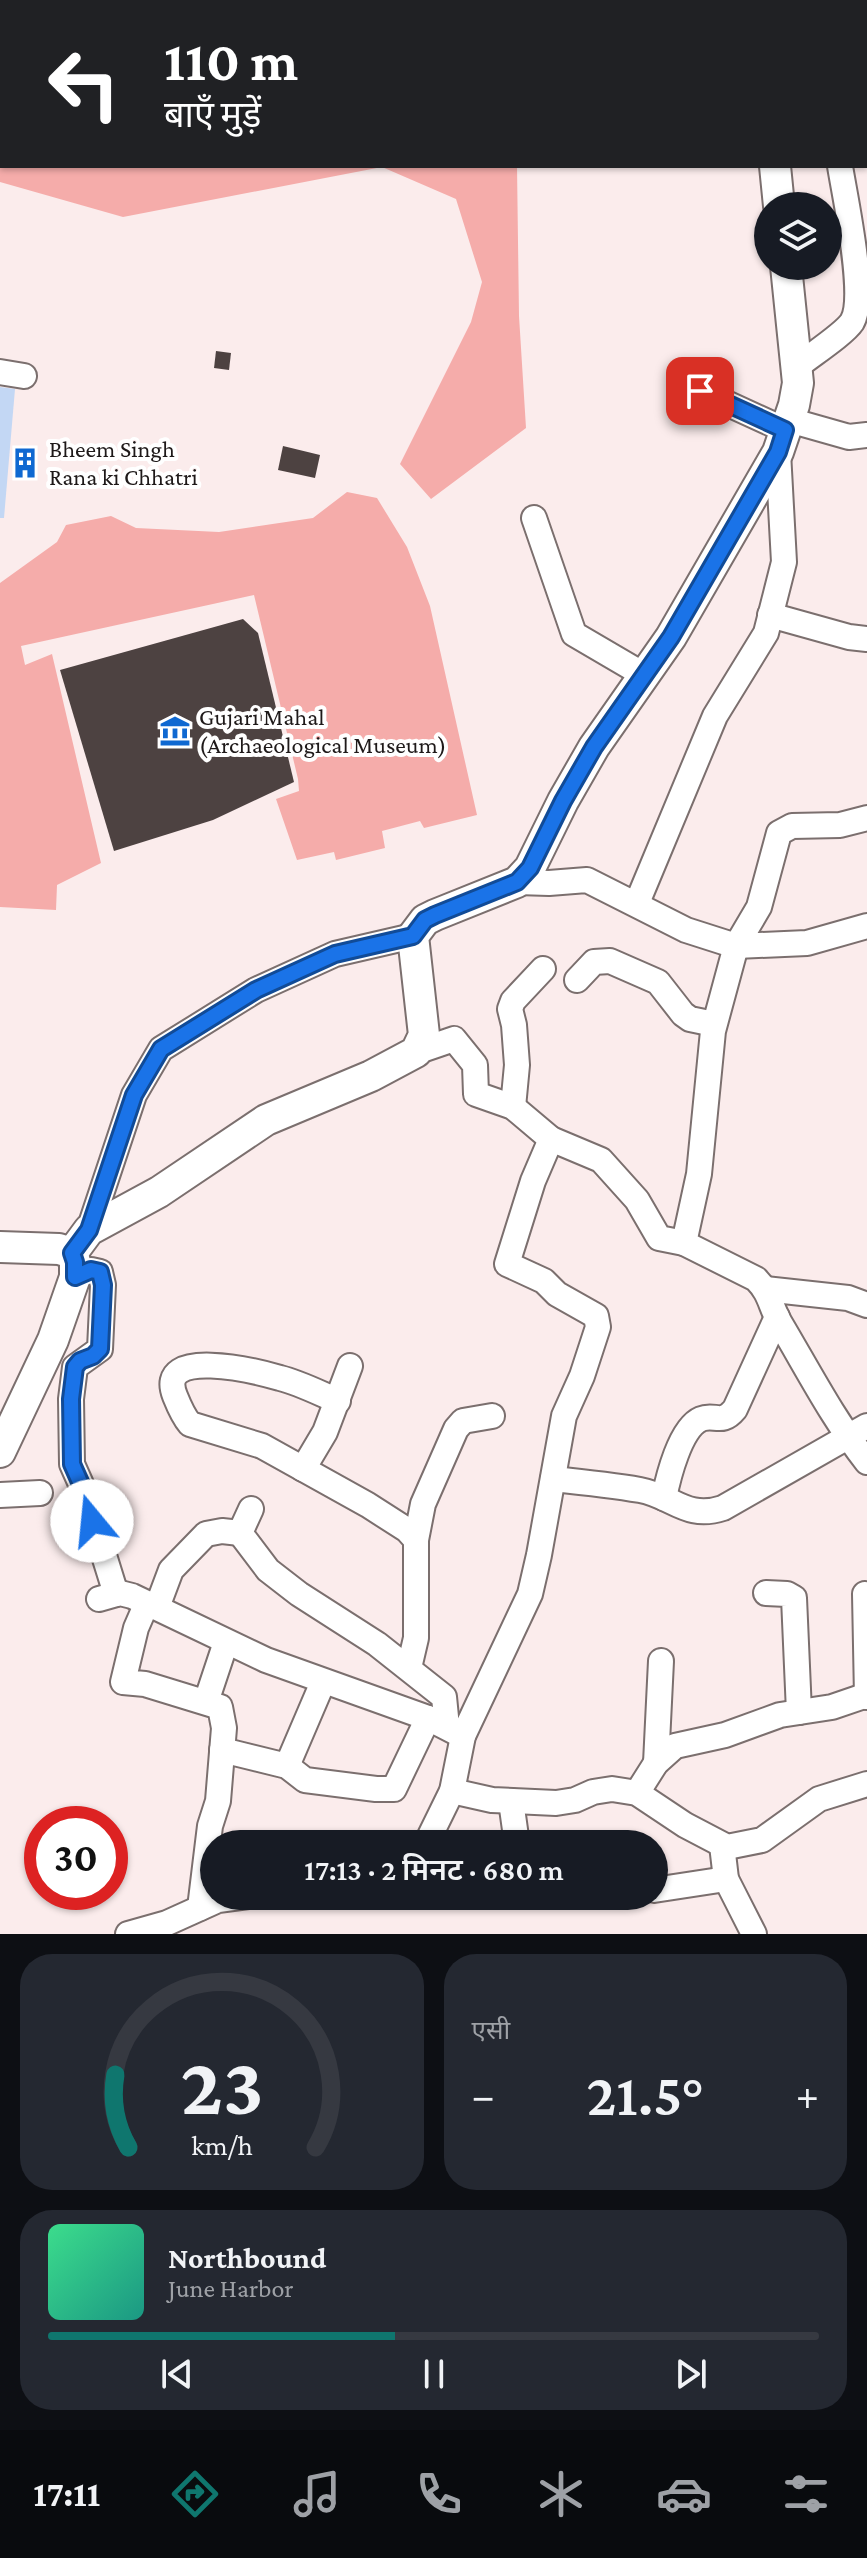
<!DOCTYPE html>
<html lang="hi">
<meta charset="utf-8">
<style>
body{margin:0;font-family:"Crimson Pro","Noto Sans Devanagari",serif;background:#242831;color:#f1f3f6;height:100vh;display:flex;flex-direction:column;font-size:30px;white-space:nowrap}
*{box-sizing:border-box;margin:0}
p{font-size:26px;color:#9ea1a6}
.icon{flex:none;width:44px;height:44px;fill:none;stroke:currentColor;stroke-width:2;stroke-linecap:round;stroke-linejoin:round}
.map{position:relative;height:1934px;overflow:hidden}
.drawer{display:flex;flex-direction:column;gap:20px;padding:20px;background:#0d0f14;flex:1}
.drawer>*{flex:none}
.guide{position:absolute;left:0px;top:0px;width:868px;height:168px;box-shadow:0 2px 6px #0004;background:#202124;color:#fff;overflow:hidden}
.controls{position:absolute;left:754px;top:192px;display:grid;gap:16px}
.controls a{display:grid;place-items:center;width:88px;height:88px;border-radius:50%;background:#171b24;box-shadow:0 2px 6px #0004;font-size:40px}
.speed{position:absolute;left:24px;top:1806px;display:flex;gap:16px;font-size:40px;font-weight:700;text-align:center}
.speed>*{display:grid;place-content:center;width:104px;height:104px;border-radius:50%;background:#171b24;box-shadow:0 2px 6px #0004;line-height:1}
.speed .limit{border:12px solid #d22;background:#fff;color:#111}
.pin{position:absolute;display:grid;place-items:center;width:68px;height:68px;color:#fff;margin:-34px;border-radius:16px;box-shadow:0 4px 12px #0006}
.me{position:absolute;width:88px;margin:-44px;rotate:343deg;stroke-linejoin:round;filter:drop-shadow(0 0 6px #0008)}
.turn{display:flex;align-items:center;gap:28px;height:168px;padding:0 32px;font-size:36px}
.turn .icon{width:104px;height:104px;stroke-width:2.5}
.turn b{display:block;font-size:56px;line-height:68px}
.big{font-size:60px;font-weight:600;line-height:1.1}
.drawer .card{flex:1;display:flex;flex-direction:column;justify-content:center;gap:12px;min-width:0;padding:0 28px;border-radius:32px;background:#242831}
.drawer .dial{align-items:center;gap:0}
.dial svg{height:208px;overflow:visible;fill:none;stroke:#363941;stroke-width:7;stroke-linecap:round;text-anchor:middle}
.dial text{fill:#f1f3f6;stroke:none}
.song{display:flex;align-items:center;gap:24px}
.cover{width:96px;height:96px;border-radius:12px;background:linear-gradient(135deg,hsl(150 70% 55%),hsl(170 70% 35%))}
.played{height:8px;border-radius:4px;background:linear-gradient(90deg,#0f766e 45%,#363941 45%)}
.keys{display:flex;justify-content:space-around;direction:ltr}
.heat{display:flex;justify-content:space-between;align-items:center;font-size:44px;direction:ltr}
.drawer .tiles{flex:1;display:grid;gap:20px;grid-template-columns:1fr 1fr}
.card:last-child{grid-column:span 2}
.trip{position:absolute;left:200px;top:1830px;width:468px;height:80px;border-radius:40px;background:#171b24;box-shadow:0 2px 6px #0004;font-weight:600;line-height:80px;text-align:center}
.tab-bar{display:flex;height:128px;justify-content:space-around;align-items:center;background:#090b0e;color:#9ea1a6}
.tab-bar .icon{width:56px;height:56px}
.tab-bar .on{color:#0f766e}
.tab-bar b{font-size:36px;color:#f1f3f6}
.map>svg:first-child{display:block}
.green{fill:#f5acaa}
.water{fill:#c3d7f4}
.building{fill:#4d4241}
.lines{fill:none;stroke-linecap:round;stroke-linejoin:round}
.minor-casing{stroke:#7b6f6e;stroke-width:28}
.major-casing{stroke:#7b6f6e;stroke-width:34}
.minor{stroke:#fff;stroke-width:24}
.major{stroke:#fff;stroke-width:30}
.route-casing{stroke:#114b97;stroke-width:20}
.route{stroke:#1a73e8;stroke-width:14}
.labels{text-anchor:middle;stroke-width:8;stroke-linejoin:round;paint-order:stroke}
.poi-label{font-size:24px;fill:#1e1919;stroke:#fff;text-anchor:start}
</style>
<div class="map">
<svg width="867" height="1934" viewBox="0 0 867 1934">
<rect width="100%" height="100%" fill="#fbecec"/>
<g class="green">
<polygon points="462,0 631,0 631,2 457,2"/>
<polygon points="0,13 2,166 517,166 519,316 526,428 431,499 400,464 471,322 482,282 456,199 382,167 123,217 0,182"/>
<polygon points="347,492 377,498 407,547 430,606 477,815 424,828 420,821 382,831 385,848 336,860 334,852 297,860 276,799 299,791 298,779 254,595 21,646 25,665 52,654 101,863 57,885 56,910 0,907 0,583 57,542 66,525 111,516 136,528 219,532 313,518"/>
</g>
<polygon class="water" points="0,387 15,389 4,518 0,518"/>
<g class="building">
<polygon points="216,351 231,353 229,370 214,368"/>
<polygon points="283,446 320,455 315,478 278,470"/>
<polygon points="35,453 35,473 15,473 15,454"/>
<polygon points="243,619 258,633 294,782 213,820 114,851 60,670"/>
</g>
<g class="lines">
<g class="minor-casing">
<g id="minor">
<polyline points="221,0 226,2"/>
<polyline points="184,2 185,0"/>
<polyline points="866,98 867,98"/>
<path d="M798,366C810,356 844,334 852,322C867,297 845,198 840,166"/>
<polyline points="0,372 24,376"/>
<polyline points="700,391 785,430"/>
<polyline points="789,420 849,437 867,435"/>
<polyline points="534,518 574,634 644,675"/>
<polyline points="770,615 849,637 867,639"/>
<path d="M867,818L840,825L792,826L779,833L759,907L736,946L713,1031L699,1174L684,1243L756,1279C771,1294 770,1306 780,1323C808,1370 833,1419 867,1462"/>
<polyline points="517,882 549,883 587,880 686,930 736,946 807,943 867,926"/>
<polyline points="637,903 715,716 766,633 784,562 778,452"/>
<polyline points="577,980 594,962 610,961 658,982 683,1014 690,1019 714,1024"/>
<polyline points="416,1052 454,1039 475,1065 476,1094 513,1107 551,1139"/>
<polyline points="513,1107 517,1065 514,1025 510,1009 513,1001 543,969"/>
<polyline points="89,1230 134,1095 161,1049 256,990 335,954 413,936"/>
<polyline points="75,1277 91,1270 100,1272 103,1285 100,1349 75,1367 71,1399 72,1464 84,1491 116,1594"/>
<polyline points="765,1289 848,1298 867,1305"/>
<path d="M338,1401C319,1393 300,1383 280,1378C256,1371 155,1346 175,1396C179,1406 183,1416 190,1424L262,1446L368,1505L407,1530L416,1540V1638L409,1668"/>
<polyline points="303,1469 325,1432 350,1366"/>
<path d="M553,1479C582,1482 611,1485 640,1490C673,1496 686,1520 723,1508L867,1426"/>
<polyline points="0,1495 40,1493"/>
<path d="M664,1498C668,1478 680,1428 701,1419C715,1413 721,1426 735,1409L777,1317"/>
<polyline points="240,1533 268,1570 299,1594 377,1644 444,1697 447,1727"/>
<polyline points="416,1540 423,1504 456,1429 463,1421 492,1416"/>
<polyline points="766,1593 787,1594 794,1598 799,1712"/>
<polyline points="865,1594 867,1697"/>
<polyline points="99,1599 120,1593 132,1596 266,1660 428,1718 463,1736"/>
<polyline points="146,1605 136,1628 123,1682 145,1684 220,1707 224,1728 218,1801 210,1826 200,1908"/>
<polyline points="150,1607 159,1602 171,1570 206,1534 222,1531 240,1533 251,1509"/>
<polyline points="206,1702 226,1642"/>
<polyline points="222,1750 287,1766 305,1780 376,1789 394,1789 428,1718"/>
<polyline points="656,1763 661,1661"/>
<polyline points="287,1766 323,1682"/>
<polyline points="452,1791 492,1800 556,1803 575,1800 593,1792 612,1789 637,1793 685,1825 727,1847 762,1840 819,1799 867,1784"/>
<polyline points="637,1793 656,1763 675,1746 725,1735 780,1715 832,1707 867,1695"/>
<polyline points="511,1801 517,1844"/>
<polyline points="426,1844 452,1791 463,1736 530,1594 539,1555 564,1416 582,1376 598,1327 596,1316 557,1294 544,1281 507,1264 533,1181 551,1139 601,1160 637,1200 659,1238 684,1243"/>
<polyline points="722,1845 726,1879 754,1934"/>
<polyline points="654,1890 726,1879"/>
<polyline points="579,1896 609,1896"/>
<polyline points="128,1934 167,1923 218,1900 248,1896"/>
</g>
</g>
<g class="major-casing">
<g id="major">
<polyline points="758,0 759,2"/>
<polyline points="775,166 779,206"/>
<polyline points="0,1247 59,1249 72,1253"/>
<polyline points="72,1253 89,1230 159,1192 266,1120 371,1076 416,1052 424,1035 413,936 425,920 435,915 517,882 530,868 563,801 594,747 671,637 778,452 794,405 798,383 786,266"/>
<polyline points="0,1452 53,1340 75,1277 75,1262 72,1253"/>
</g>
</g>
<use href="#minor" class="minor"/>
<use href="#major" class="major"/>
</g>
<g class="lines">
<g class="route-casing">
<polyline id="route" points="92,1521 84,1491 72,1464 71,1399 75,1367 80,1361 93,1356 100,1349 103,1285 100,1272 91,1270 75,1277 75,1262 72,1253 89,1230 134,1095 161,1049 256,990 335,954 413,936 425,920 435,915 517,882 530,868 563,801 594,747 671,637 778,452 785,430 700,391"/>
</g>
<use href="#route" class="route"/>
</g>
<defs>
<g id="building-bare" transform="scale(2.4)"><path d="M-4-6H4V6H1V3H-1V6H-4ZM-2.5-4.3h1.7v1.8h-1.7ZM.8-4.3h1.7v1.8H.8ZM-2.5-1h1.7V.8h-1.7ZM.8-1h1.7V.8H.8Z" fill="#0f68d1" stroke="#fff" stroke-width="2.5" paint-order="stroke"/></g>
<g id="museum-bare" transform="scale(2.4)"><path d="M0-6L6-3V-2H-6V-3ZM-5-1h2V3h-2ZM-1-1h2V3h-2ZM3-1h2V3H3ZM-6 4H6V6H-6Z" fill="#0f68d1" stroke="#fff" stroke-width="2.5" paint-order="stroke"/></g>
</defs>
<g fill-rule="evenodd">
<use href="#building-bare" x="25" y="463"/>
<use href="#museum-bare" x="175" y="731"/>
</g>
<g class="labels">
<g class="poi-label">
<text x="49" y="457">Bheem Singh<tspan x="49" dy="28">Rana ki Chhatri</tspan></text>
<text x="199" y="725">Gujari Mahal<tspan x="199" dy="28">(Archaeological Museum)</tspan></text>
</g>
</g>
</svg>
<div class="controls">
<a><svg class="icon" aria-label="layers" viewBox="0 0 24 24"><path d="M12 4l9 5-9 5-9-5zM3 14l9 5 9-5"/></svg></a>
</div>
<div class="speed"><div class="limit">30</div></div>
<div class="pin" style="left:700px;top:391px;background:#d93025"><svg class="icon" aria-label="arrive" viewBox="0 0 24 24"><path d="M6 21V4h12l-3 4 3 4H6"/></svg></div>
<svg class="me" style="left:92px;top:1521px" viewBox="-20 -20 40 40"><circle r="19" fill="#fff"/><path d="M0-13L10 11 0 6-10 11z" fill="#1a73e8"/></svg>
<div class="trip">17:13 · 2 मिनट · 680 m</div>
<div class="guide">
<div class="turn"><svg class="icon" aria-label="left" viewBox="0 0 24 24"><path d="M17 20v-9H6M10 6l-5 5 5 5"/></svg><div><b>110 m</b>बाएँ मुड़ें</div></div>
</div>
</div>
<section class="drawer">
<div class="tiles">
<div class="card dial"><svg viewBox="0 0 100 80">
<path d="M14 69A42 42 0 1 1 86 69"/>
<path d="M14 69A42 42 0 0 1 9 41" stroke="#0f766e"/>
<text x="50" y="56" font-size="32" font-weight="700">23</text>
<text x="50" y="72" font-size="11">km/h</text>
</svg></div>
<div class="card"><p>एसी</p>
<div class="heat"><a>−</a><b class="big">21.5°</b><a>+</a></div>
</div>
<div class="card">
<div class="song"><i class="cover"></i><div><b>Northbound</b><p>June Harbor</p></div></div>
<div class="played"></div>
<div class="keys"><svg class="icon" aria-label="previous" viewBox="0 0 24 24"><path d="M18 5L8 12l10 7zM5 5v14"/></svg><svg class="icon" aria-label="pause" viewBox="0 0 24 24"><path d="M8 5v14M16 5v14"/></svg><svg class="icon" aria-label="next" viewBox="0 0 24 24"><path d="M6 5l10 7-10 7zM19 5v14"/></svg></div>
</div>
</div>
</section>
<nav class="tab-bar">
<b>17:11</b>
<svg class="icon on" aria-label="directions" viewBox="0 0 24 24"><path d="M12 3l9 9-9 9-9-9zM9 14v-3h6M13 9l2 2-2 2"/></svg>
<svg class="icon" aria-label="music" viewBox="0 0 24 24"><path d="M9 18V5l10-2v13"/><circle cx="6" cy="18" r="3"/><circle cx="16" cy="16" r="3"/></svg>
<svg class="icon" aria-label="phone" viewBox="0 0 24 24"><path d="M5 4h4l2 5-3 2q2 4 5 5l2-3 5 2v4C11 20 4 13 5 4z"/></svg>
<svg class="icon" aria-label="climate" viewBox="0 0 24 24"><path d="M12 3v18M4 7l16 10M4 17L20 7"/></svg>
<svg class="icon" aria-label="car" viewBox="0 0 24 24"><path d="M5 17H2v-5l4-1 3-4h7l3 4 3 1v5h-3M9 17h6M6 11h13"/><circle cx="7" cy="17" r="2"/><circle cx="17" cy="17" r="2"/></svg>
<svg class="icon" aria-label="filters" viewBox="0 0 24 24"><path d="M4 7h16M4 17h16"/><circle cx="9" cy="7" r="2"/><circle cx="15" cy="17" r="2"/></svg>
</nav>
